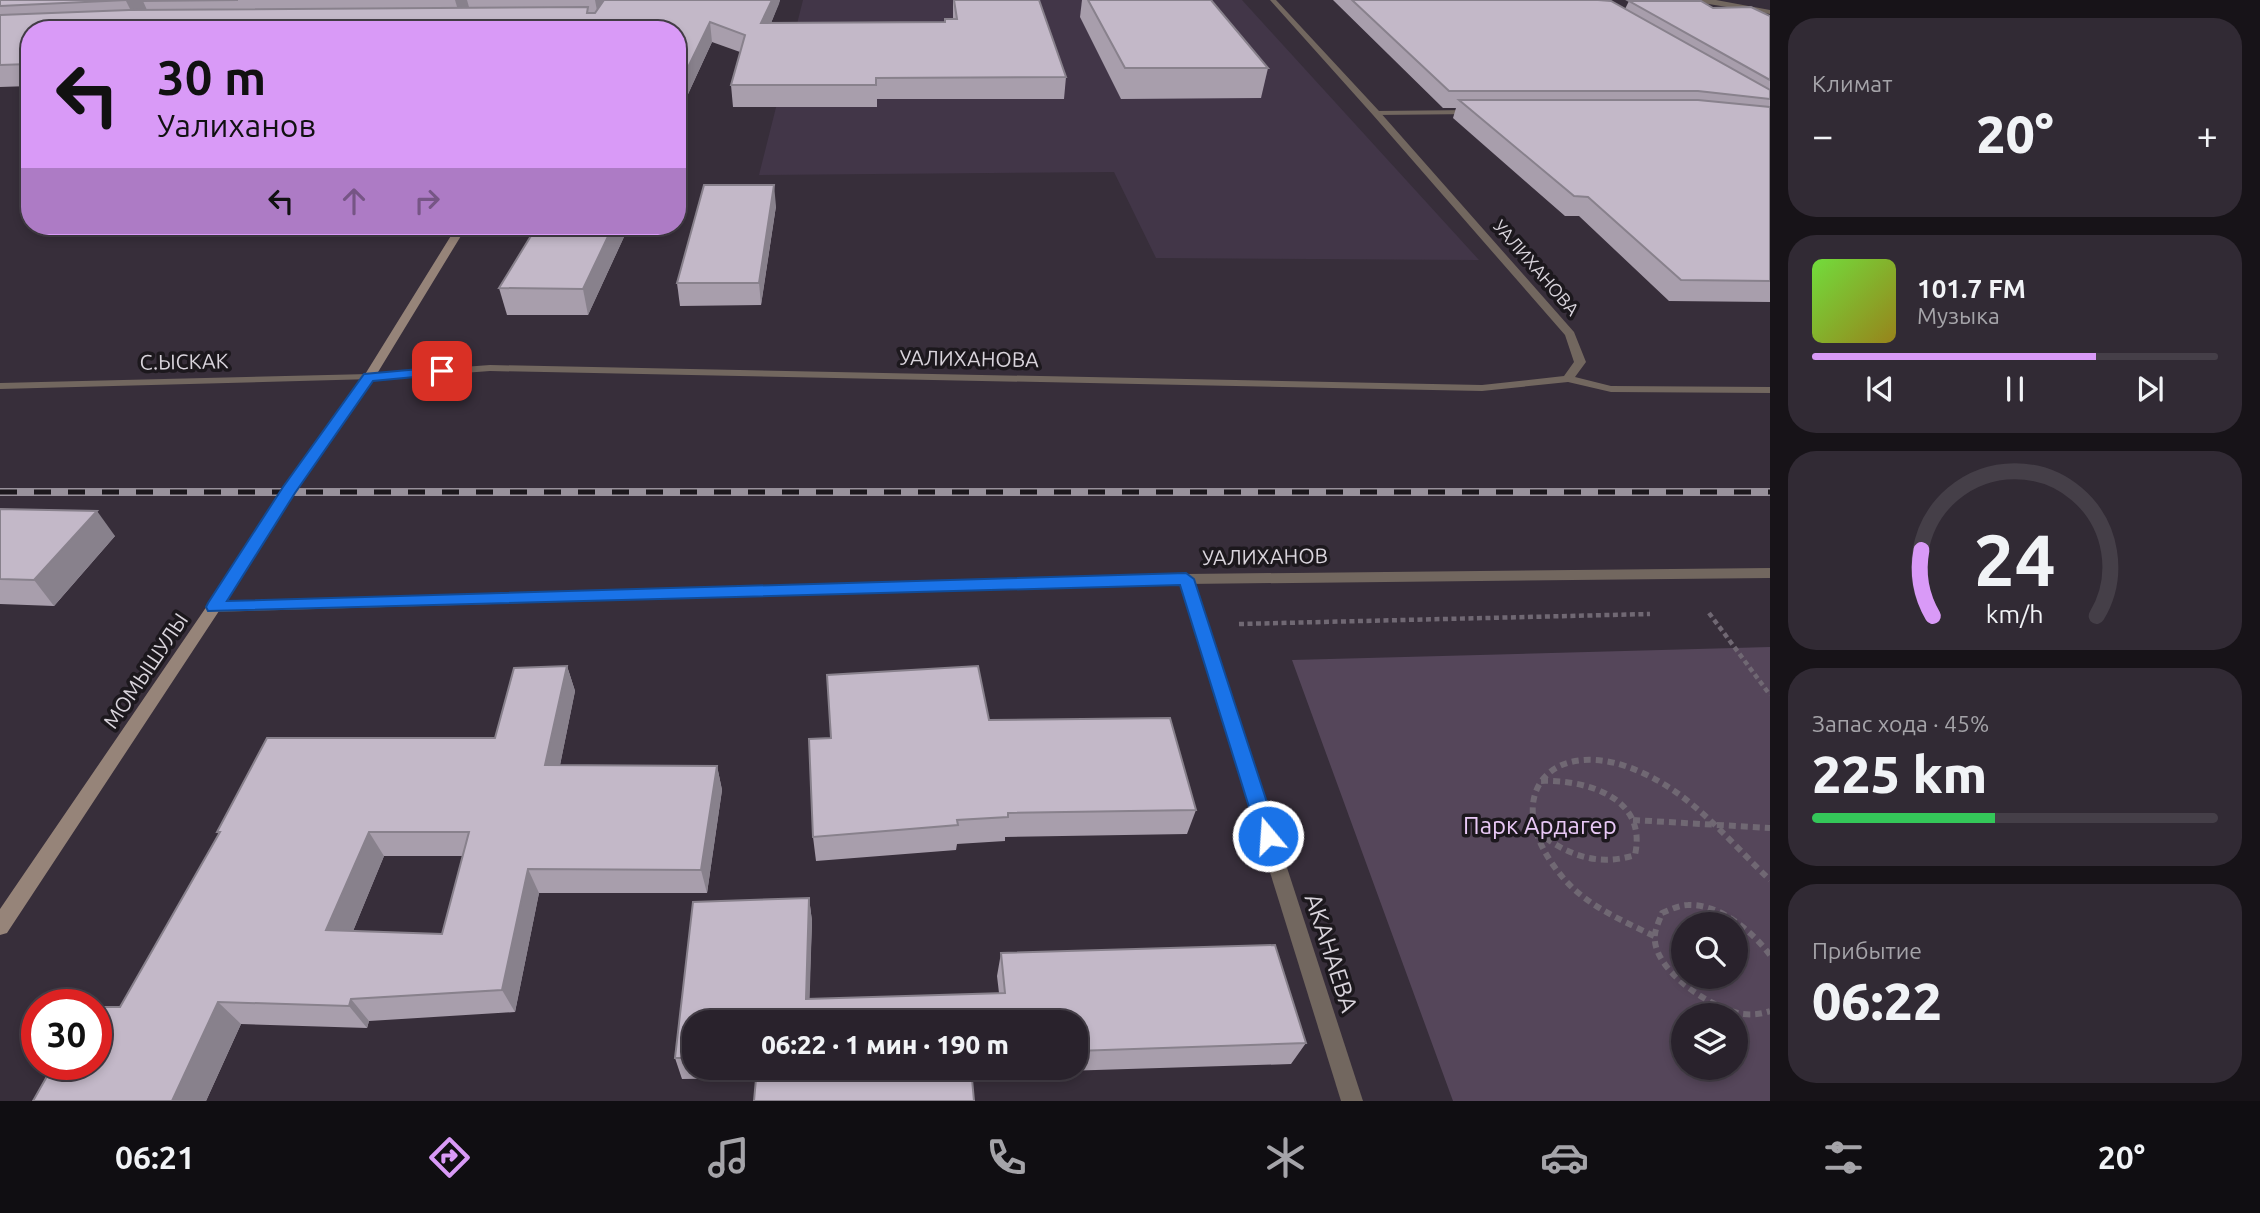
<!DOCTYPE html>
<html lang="ru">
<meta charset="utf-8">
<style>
body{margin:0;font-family:Ubuntu,sans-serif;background:#312a34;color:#f1f3f6;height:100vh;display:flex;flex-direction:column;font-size:26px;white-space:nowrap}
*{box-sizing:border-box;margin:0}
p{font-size:23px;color:#a5a4a9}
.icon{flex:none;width:38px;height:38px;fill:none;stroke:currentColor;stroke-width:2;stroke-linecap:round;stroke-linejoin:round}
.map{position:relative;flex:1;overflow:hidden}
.side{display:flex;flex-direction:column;gap:18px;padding:18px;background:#171318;width:490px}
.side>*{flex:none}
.banner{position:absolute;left:21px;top:21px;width:665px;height:214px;border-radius:28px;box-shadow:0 4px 10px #0003,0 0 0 2px #453f48;background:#d99af7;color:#111;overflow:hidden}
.tools{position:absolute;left:1671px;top:912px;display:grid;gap:14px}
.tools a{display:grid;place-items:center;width:77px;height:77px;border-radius:50%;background:#29222c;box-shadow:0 4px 10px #0003,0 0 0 2px #453f48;font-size:35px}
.speed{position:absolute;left:21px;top:989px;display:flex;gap:14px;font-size:35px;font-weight:700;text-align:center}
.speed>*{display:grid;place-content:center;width:91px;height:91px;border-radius:50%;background:#29222c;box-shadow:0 4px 10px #0003,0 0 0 2px #453f48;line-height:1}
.speed .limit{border:10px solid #d22;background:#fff;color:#111}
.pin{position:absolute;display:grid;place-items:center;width:60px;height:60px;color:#fff;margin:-30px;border-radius:14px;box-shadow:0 4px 10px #0006}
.me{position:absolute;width:77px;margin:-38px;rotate:342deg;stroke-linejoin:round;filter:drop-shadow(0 0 5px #0008)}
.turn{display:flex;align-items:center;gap:24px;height:147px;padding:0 21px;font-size:32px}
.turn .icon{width:91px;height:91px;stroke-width:2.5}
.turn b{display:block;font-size:49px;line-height:60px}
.lanes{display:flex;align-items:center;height:66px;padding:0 21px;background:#0003;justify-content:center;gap:35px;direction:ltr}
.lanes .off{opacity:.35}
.big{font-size:52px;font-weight:800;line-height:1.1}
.side .widget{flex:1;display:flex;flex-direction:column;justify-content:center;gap:10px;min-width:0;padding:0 24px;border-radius:28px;background:#312a34}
.side .dial{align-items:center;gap:0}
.dial svg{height:182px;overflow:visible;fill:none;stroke:#453f48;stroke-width:7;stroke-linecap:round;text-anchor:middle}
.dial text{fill:#f1f3f6;stroke:none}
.song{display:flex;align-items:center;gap:21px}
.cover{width:84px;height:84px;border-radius:10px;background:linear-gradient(135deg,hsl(100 70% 55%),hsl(50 70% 35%))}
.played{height:7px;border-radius:4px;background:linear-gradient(90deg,#d99af7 70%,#453f48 70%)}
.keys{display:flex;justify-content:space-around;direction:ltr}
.heat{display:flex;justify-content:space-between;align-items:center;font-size:38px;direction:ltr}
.charge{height:10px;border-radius:5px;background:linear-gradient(90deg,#34c759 45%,#453f48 0)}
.trip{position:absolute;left:682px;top:1010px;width:406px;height:70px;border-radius:28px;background:#29222c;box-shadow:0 4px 10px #0003,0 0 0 2px #453f48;font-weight:800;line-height:70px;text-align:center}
.menu{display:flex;height:112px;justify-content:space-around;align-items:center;background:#100e12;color:#a5a4a9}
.menu .icon{width:49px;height:49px}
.menu .active{color:#d99af7}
.menu b{font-size:32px;color:#f1f3f6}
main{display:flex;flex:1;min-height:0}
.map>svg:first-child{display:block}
.built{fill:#423648}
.green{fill:#55465a;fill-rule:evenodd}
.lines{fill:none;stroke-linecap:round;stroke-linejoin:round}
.path-far1{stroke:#706873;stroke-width:4.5;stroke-dasharray:5 3.5;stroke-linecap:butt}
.path{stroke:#706873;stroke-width:6;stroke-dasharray:7 5;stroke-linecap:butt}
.service{fill:#72675f;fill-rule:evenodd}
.minor{fill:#72675f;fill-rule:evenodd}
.tertiary{fill:#72675f;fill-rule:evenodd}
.secondary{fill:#968479;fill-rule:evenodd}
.rail-casing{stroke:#98919b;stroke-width:8}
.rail{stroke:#1c181d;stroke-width:5;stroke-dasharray:17;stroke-linecap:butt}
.wall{fill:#a89eac;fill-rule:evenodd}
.shaded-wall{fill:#88818c}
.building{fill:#c3b8c8;stroke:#88818c;stroke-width:2;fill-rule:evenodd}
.route{fill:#1a73e8;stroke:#114b97;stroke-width:2}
.labels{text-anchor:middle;stroke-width:7;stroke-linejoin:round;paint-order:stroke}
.far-street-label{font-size:18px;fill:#d9d4dc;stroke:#1c181d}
.street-label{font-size:21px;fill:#d9d4dc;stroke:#1c181d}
.near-park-label{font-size:24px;fill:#e9c9f6;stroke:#1c181d}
.near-street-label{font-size:24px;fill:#d9d4dc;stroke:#1c181d}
</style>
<main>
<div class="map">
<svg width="1770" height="1101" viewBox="0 0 1770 1101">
<rect width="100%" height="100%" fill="#372e3a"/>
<polygon class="built" points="803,0 1242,0 1479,260 1156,258 1114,172 759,175"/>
<path class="green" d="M1770,647V1101H1453L1292,660ZM1684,924H1736V976H1684ZM1684,1015H1736V1068H1684Z"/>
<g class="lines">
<g class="path-far1">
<polyline points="1709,613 1770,695"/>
<polyline points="1239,624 1650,614"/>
</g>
<g class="path">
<polyline points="1633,820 1770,828"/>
<path d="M1536,831C1567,855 1597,867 1635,855C1648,796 1584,779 1538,781"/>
<path d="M1654,936C1623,921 1588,906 1565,880C1493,798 1551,729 1645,774C1696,798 1730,842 1770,880"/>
<path d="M1770,955C1752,931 1720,904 1688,905C1679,905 1670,910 1662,913C1660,919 1656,927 1655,934C1650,969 1713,1010 1743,1014C1753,1015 1761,1014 1770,1011"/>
</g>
<polygon class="service" points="1473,110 1476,110 1476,114 1376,115 1372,113 1376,111"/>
<g class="minor">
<polygon points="1270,0 1276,0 1379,111 1574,332 1586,362 1575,377 1611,386 1770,387 1770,393 1611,392 1568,382 1482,391 490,371 369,380 363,377 369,374 490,365 1482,385 1564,376 1574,362 1565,335 1373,115"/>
<polygon points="1684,0 1716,0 1770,10 1770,14"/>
<polygon points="1186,574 1193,579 1363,1101 1341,1101 1179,579"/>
</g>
<g class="tertiary">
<polygon points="369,374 375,377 373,379 0,389 0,383"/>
<polygon points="1770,568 1770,578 1186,584 214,612 209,611 207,607 209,603 214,602 1186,574"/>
</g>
<polygon class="secondary" points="457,226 467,226 375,377 294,492 219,611 7,933 0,935 0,909 209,603 284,487 364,376"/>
<g class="rail-casing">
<polyline id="rail" points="0,492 1770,492"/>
</g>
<use href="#rail" class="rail"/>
</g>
<g class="wall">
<polygon points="0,0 780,0 771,23 945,22 945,19 953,19 953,0 1066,77 1064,99 877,99 877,107 733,107 731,85 740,52 712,42 677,118 677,30 30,30 30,86 0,87"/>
<polygon points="1082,0 1211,0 1268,68 1261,98 1121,99 1080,17"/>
<polygon points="1333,0 1598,0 1625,9 1629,1 1713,8 1770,16 1770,302 1669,301 1579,216 1565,216 1453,118 1456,108 1443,108"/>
<polygon points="776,206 761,305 680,306 677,283"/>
<polygon points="537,226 629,226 588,315 507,315 499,288"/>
<polygon points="0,509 115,536 54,606 0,604"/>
<path d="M567,666L575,691L560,765L717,766L722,790L707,893H539L515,1012L369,1021L367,1028L241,1024L206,1101H33L120,1007L219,835L217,832L495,738ZM384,856H463L442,934L353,931Z"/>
<polygon points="989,720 1196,810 1187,834 1005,837 1005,841 957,844 956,850 816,861 813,837 831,738"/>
<path d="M809,898L812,921L809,999L999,993L997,976L1001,953L1275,945L1306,1043L1291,1064L971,1074L974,1101H754L756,1078L682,1079L675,1058L693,902ZM695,1022H1076V1068H695Z"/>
</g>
<g class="shaded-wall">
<polygon points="127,0 160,0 143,1 147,10 135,19 126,1"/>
<polygon points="455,0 467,0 469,7 460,17"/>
<polygon points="595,0 609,0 598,16"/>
<polygon points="772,0 780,0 779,4 763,42 761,23"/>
<polygon points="710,22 712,42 677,118 677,90"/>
<polygon points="774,185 776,206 761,305 759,283"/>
<polygon points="613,226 629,226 588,315 583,289"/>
<polygon points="97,511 115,536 54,606 34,580"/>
<polygon points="567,666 575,691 555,790 545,765"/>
<polygon points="717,766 722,790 707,893 701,870"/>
<polygon points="369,832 384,856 344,953 326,930"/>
<polygon points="528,869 539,893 515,1012 502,990"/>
<polygon points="809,898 812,921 809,1020 806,999"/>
<polygon points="351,999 369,1021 367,1028 349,1006"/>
<polygon points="218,1002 241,1024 206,1101 172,1101"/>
</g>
<g class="building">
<polygon points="0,0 127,0 0,6"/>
<polygon points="143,0 238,0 143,1"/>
<polygon points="604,0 772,0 761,23 945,22 945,19 957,19 954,0 1039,0 1066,77 876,78 876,85 731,85 745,35 710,22 677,90 677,30 30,30 30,64 0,65 0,15 129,10 588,7 587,13 595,13"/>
<polygon points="1088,0 1211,0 1268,68 1125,68"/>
<polygon points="1352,0 1598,0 1611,1 1770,90 1770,99 1698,91 1449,91"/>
<polygon points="1629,1 1701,1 1713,8 1751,7 1770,16 1770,80"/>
<polygon points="1459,100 1698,100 1770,107 1770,281 1681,280 1588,197 1574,196"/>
<polygon points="704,185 774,185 759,283 677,283"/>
<polygon points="537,226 613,226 583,289 499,288"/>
<polygon points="0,509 97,511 34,580 0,579"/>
<path d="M567,666L545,765L717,766L701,870L528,869L502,990L351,999L349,1006L218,1002L172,1101H33L54,1064H96V1007H120L220,832H217L267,738H495L514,668ZM369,832H469L442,934L326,930Z"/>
<polygon points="978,666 989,720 1170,718 1196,810 1008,813 1008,817 957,820 958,825 813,837 809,739 831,738 827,675"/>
<polygon points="809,898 806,999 1005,993 1001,953 1275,945 1306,1043 1076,1051 1076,1022 695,1022 695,1058 675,1058 693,902"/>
<polygon points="757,1068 971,1068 974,1101 754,1101"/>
</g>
<polygon class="route" points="442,367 446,369 446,374 373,381 295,493 227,601 1186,573 1194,579 1278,836 1275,843 1268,846 1261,843 1258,836 1180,585 208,611 206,607 208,603 283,487 364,374"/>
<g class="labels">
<g class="far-street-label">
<text transform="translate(1536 268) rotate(49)" y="6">УАЛИХАНОВА</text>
</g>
<g class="street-label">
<text transform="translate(969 359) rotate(1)" y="7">УАЛИХАНОВА</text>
<text transform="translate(184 362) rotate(-1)" y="7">С.ЫСКАК</text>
<text transform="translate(1265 557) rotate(-1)" y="7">УАЛИХАНОВ</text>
<text transform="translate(146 671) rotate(-56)" y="7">МОМЫШУЛЫ</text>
</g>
<g class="near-park-label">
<text x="1540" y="834">Парк Ардагер</text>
</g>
<g class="near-street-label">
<text transform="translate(1331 953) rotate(72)" y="8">АКАНАЕВА</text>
</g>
</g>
</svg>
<div class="tools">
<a><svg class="icon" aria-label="search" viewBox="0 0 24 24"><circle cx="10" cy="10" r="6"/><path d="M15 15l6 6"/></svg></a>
<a><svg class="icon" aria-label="layers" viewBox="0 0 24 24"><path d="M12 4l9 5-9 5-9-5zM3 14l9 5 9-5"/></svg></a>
</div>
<div class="speed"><div class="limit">30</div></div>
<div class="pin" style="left:442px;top:371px;background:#d93025"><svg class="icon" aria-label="arrive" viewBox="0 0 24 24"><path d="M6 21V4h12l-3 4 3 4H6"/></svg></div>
<svg class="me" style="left:1268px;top:836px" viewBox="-20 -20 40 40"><circle r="17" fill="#1a73e8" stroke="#fff" stroke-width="3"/><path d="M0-11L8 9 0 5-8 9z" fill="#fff"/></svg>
<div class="trip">06:22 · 1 мин · 190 m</div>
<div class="banner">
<div class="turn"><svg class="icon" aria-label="left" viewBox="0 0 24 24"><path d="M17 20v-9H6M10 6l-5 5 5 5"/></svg><div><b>30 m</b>Уалиханов</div></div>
<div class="lanes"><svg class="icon" aria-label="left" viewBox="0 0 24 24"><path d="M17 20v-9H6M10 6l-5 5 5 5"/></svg><svg class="icon off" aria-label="ahead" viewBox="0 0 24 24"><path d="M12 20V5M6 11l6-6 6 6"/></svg><svg class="icon off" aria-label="right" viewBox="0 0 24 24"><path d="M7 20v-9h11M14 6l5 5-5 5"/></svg></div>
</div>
</div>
<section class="side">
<div class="widget"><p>Климат</p>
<div class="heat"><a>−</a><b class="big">20°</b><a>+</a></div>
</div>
<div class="widget">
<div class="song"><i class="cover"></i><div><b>101.7 FM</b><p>Музыка</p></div></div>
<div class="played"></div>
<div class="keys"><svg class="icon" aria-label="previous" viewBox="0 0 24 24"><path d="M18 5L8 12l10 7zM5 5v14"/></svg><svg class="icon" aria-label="pause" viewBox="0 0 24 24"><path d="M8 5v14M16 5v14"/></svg><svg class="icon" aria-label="next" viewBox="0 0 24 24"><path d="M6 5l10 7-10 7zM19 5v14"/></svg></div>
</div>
<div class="widget dial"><svg viewBox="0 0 100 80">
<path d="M14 69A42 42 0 1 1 86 69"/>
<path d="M14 69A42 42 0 0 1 9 40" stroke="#d99af7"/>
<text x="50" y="56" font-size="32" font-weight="700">24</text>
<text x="50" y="72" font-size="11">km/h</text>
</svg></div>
<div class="widget"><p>Запас хода · 45%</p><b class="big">225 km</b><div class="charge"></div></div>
<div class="widget"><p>Прибытие</p><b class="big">06:22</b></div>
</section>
</main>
<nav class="menu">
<b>06:21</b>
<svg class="icon active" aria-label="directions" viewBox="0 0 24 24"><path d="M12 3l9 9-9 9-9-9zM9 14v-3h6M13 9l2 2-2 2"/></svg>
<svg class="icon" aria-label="music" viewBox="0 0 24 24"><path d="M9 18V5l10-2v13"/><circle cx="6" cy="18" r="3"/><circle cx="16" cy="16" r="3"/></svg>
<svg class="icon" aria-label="phone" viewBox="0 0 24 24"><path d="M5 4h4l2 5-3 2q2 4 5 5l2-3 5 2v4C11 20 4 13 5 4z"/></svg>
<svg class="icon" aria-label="climate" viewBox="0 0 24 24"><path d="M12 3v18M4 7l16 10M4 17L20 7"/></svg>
<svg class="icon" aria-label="car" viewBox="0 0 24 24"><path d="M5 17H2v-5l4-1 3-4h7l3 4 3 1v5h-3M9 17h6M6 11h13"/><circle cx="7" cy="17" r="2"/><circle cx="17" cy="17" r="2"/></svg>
<svg class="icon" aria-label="filters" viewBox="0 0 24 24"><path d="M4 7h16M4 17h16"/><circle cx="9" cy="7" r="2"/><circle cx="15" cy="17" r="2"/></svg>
<b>20°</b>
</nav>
